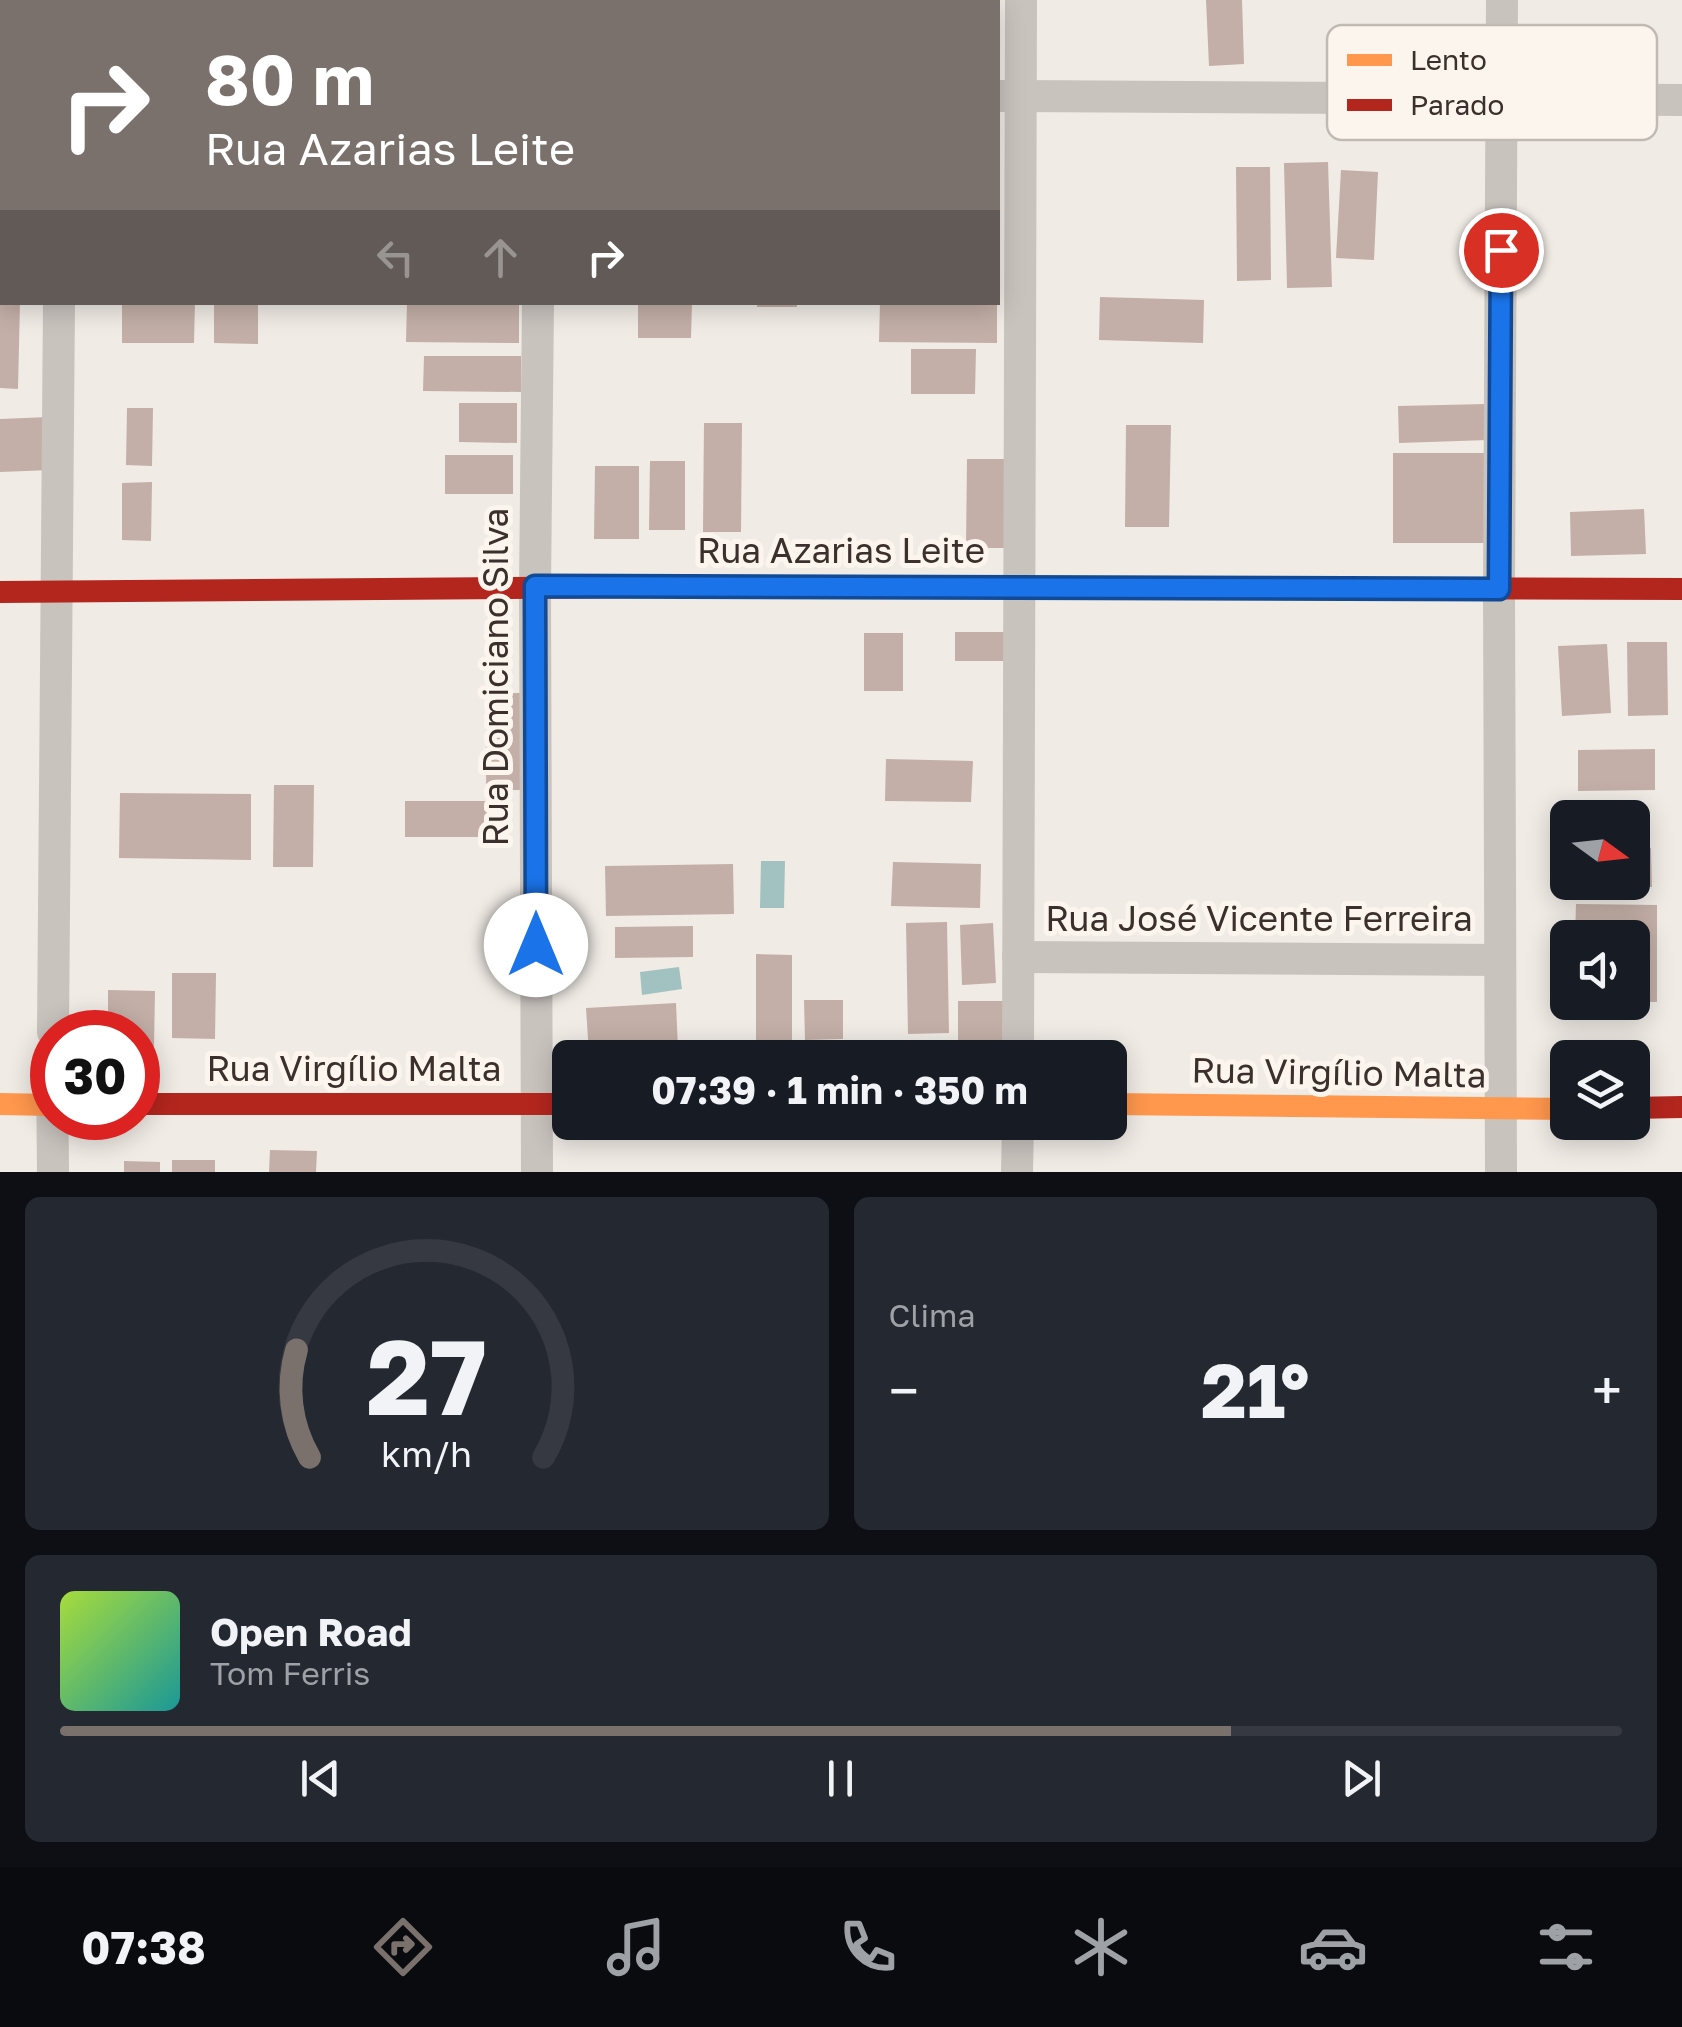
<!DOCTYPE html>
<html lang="pt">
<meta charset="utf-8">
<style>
body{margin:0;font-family:"Golos Text",sans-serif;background:#242831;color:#f1f3f6;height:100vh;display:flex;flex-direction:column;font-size:38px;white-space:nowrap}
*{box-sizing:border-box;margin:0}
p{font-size:32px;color:#9ea1a6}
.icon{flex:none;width:55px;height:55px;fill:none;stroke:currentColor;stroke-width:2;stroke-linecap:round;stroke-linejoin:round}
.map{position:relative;height:1172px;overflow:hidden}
.sheet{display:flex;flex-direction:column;gap:25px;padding:25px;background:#0d0f14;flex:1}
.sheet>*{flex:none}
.guide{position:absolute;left:0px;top:0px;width:1000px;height:305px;box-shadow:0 5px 25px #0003;background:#7a716c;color:#fff;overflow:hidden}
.needle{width:65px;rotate:105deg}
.fabs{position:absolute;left:1550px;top:800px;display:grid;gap:20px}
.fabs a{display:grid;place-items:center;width:100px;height:100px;border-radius:15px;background:#171b24;box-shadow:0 5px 25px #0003;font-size:50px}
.speed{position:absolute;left:30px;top:1010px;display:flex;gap:20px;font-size:50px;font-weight:700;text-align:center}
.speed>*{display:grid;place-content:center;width:130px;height:130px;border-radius:50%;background:#171b24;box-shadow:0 5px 25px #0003;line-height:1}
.speed .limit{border:15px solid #d22;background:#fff;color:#111}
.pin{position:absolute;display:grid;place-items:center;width:85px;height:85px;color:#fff;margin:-42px;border:5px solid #fff;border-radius:50%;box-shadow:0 2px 10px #0007}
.me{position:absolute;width:110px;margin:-55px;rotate:0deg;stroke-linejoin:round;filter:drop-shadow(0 0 8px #0008)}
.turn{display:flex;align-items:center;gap:35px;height:210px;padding:0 40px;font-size:45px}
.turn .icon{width:130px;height:130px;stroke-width:2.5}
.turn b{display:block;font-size:70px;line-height:85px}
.lanes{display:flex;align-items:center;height:95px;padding:0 40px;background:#0003;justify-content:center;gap:50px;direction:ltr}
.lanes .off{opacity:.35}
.big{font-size:75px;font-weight:700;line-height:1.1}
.sheet .tile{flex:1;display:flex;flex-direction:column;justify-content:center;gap:15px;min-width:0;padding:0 35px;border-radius:15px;background:#242831}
.sheet .dial{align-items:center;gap:0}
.dial svg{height:260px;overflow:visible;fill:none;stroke:#363941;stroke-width:7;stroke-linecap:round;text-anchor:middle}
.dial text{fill:#f1f3f6;stroke:none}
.song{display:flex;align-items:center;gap:30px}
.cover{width:120px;height:120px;border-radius:15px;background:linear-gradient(135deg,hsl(80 70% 55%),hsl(180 70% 35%))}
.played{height:10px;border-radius:5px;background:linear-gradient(90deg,#7a716c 75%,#363941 75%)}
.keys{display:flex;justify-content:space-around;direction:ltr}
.heat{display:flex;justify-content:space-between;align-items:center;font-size:55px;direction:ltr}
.sheet .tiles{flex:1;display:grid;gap:25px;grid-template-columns:1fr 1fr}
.tile:last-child{grid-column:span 2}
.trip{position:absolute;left:552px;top:1040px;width:575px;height:100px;border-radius:15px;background:#171b24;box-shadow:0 5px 25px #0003;font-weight:700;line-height:100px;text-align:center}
.tab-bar{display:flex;height:160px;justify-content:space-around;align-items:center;background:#090b0e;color:#9ea1a6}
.tab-bar .icon{width:70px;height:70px}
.tab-bar .current{color:#7a716c}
.tab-bar b{font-size:45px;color:#f1f3f6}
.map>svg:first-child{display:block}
.water{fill:#a1c2c1}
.building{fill:#c3afa7}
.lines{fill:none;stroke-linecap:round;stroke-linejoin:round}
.street{stroke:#c9c3be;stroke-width:32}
.slow{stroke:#ff974d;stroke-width:22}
.jam{stroke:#b3261e;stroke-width:22}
.route-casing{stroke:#114b97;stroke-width:25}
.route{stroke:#1a73e8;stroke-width:18}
.labels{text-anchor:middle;stroke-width:10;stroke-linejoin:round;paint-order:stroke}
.street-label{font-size:35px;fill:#3b302b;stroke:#fbf5ee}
.key{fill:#fbf5ee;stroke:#c1bab4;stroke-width:2.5}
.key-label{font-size:28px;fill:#3b302b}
</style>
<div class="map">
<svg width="1682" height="1172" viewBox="0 0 1682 1172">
<rect width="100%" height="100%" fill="#f0ebe5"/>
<g class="water">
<polygon points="761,861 785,861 784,908 760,908"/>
<polygon points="679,967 682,989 642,995 640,972"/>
</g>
<g class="building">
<polygon points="1206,0 1242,0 1244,64 1209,66"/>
<polygon points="1328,162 1332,287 1287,288 1284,163"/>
<polygon points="1236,167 1270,167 1271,280 1237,281"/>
<polygon points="1341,170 1378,172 1374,260 1336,258"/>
<polygon points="1100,297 1204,300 1203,343 1099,340"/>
<polygon points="0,302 20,302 18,389 0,388"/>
<polygon points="122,302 195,302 194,343 122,343"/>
<polygon points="214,302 258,302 258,344 214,343"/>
<polygon points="407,302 519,302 519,343 406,342"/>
<polygon points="638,302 692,302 691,338 638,338"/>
<rect x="757" y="302" width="40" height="5"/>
<polygon points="880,302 997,302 997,343 879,342"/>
<polygon points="911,349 976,349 975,394 911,394"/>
<polygon points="424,356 521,356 521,392 423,391"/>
<polygon points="459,403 517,403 517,443 459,442"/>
<polygon points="1487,404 1488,440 1399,443 1398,406"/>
<polygon points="127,408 153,408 152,466 126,465"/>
<polygon points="49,417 51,470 0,472 0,419"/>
<polygon points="704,423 742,423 741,532 703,532"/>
<polygon points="1126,425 1171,425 1169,527 1125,527"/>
<polygon points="1393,453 1496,453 1495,543 1393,543"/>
<rect x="445" y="455" width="68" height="39"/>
<polygon points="967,459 1010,459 1009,548 966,548"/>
<polygon points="650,461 685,461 685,530 649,530"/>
<polygon points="595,466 639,466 639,539 594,539"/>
<polygon points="152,482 151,541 122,540 122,483"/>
<polygon points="1644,509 1646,554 1571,556 1570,512"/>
<rect x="955" y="632" width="54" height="29"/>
<rect x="864" y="633" width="39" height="58"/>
<polygon points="1627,642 1667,642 1668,715 1628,716"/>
<polygon points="1607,644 1611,713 1562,716 1558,646"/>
<polygon points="487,693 531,693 530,790 486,790"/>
<polygon points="1655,749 1655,790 1578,791 1578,750"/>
<polygon points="886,759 973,761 971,802 885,801"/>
<polygon points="274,785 314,785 313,867 273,867"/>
<polygon points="120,793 251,794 251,860 119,858"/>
<polygon points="405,801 496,801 495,837 405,837"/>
<polygon points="1632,848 1651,848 1652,887 1566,888 1566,882 1632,882"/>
<polygon points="893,862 981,864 980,908 891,906"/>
<polygon points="733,864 734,914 606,916 605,866"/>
<polygon points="1576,904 1657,905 1657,1002 1632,1002 1632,938 1575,938"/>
<polygon points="947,922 949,1033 908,1034 906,923"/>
<polygon points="993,923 996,983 962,985 960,925"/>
<polygon points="693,926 693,957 615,958 615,927"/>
<polygon points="756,954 792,955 792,1053 756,1053"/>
<polygon points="172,973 216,973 215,1039 172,1038"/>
<polygon points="108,990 155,991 154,1048 138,1048 138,1032 108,1032"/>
<polygon points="804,1000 843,1000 843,1039 805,1040"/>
<rect x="958" y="1001" width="47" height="57"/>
<polygon points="676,1003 678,1049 589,1054 586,1008"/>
<polygon points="270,1150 317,1151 316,1172 269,1172"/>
<rect x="172" y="1160" width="43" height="12"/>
<polygon points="124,1161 160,1162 160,1172 124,1172"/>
</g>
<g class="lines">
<g class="street">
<polyline points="59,0 59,2"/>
<polyline points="540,0 540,2"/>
<polyline points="0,89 2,89"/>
<polyline points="1002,96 1682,100"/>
<polyline points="1018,957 1500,960"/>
<polyline points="53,1032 59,302"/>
<polyline points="1018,1058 1021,0"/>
<polyline points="52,1067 53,1172"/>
<polyline points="537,1172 535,587 538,302"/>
<polyline points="1017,1172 1018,1122"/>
<polyline points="1501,1172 1499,589 1502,0"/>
</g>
<g class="slow">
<polyline points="652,587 1309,588"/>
<polyline points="0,1104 52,1105"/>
<polyline points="1110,1104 1568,1109"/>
</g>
<g class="jam">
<polyline points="1309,588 1682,589"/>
<polyline points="0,592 652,587"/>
<polyline points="138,1104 570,1104"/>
<polyline points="1632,1108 1682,1107"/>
</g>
</g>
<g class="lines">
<g class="route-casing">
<polyline id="route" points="536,945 535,586 1499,589 1501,250"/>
</g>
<use href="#route" class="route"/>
</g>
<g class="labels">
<g class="street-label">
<text x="841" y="563">Rua Azarias Leite</text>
<text transform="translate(496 677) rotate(-90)" y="12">Rua Domiciano Silva</text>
<text x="1259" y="931">Rua José Vicente Ferreira</text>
<text x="354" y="1081">Rua Virgílio Malta</text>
<text transform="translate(1339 1073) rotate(1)" y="12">Rua Virgílio Malta</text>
</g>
</g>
<rect x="1327" y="25" width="330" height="115" rx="15" class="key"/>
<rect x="1347" y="54" width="45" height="12" fill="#ff974d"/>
<rect x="1347" y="99" width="45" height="12" fill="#b3261e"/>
<g class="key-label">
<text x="1410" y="70">Lento</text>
<text x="1410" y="115">Parado</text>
</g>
</svg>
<div class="fabs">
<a><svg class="needle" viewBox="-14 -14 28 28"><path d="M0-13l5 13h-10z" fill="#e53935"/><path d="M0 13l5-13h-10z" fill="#9ea1a6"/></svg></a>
<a><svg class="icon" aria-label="sound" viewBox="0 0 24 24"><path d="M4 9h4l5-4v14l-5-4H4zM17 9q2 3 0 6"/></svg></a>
<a><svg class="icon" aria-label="layers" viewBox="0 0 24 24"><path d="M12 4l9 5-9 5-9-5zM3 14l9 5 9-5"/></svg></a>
</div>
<div class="speed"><div class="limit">30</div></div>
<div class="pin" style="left:1501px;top:250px;background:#d93025"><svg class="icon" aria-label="arrive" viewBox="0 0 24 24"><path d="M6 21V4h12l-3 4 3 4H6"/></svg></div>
<svg class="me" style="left:536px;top:945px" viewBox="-20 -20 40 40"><circle r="19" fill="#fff"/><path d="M0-13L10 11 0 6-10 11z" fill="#1a73e8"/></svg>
<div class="trip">07:39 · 1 min · 350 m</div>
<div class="guide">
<div class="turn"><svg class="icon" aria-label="right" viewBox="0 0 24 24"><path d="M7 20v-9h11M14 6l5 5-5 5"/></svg><div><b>80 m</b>Rua Azarias Leite</div></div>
<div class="lanes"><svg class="icon off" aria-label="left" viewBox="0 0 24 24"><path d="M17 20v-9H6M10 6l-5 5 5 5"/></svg><svg class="icon off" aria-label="ahead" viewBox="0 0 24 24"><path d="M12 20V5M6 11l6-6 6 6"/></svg><svg class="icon" aria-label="right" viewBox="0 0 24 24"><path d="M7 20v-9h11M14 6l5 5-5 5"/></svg></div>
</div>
</div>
<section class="sheet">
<div class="tiles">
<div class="tile dial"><svg viewBox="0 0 100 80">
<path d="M14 69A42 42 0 1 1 86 69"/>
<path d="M14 69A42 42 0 0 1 10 36" stroke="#7a716c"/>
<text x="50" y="56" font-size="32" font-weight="700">27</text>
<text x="50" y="72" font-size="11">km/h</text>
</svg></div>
<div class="tile"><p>Clima</p>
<div class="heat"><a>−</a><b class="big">21°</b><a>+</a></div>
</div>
<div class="tile">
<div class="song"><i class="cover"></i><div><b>Open Road</b><p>Tom Ferris</p></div></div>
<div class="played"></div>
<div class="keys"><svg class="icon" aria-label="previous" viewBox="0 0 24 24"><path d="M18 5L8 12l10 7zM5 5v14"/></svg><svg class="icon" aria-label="pause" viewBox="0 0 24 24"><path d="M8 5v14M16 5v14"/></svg><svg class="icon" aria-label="next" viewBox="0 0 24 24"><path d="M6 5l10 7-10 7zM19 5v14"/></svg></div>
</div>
</div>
</section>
<nav class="tab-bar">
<b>07:38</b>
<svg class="icon current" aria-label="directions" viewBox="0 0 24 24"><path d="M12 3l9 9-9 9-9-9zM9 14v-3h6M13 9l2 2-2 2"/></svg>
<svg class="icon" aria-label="music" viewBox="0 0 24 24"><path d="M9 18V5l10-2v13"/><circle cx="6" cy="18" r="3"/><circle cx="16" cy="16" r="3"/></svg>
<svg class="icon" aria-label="phone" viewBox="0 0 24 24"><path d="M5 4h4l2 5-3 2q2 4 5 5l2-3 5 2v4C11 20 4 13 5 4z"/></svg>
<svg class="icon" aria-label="climate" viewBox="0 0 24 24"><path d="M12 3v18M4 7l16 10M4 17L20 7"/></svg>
<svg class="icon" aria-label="car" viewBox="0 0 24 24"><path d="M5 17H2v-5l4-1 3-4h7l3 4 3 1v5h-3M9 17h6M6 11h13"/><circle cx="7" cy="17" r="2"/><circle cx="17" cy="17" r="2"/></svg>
<svg class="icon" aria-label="filters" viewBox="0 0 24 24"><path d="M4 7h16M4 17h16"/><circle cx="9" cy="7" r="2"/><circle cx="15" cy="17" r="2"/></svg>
</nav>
